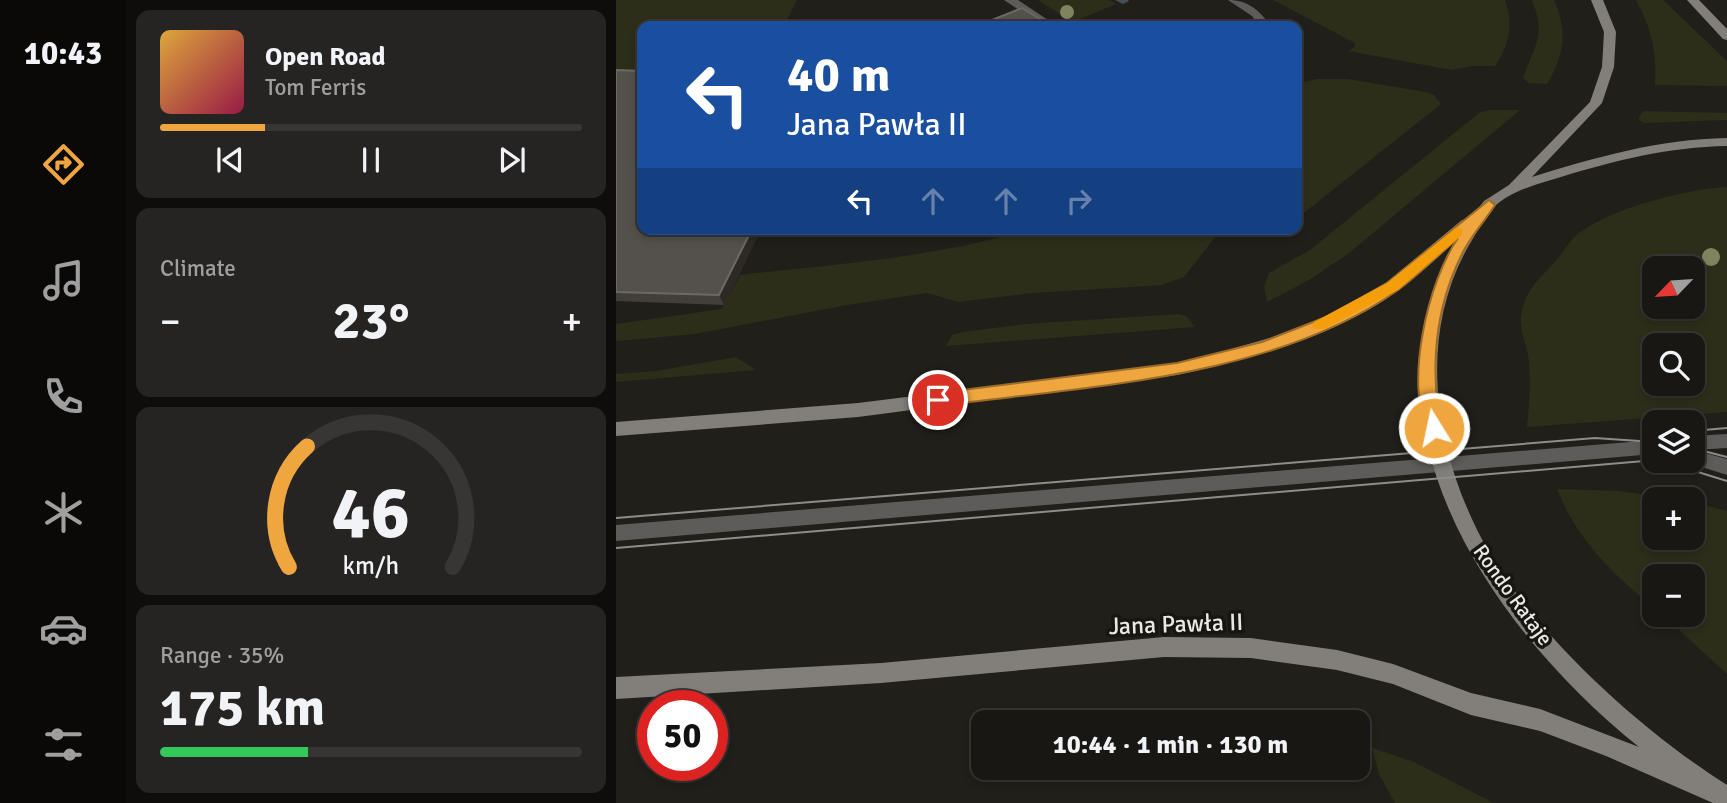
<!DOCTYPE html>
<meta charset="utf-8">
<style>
body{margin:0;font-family:Signika,sans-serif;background:#262422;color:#f1f3f6;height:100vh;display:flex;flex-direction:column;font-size:26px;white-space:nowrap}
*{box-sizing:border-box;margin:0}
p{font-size:23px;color:#9f9fa0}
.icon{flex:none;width:38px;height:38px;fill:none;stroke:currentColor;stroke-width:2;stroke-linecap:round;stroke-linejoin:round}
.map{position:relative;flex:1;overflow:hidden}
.panel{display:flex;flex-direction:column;gap:10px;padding:10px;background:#0e0d0b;width:490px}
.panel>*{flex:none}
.hud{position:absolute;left:21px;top:21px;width:665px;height:214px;border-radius:14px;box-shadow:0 4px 10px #0003,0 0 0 2px #373634;background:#1a4fa0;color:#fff;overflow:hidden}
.needle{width:46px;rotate:245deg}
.fabs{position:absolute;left:1026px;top:256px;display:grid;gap:14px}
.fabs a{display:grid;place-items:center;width:63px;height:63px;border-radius:14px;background:#191714;box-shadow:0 4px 10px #0003,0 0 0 2px #373634;font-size:35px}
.speed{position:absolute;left:21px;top:690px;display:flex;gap:14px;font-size:35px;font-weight:700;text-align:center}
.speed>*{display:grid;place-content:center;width:91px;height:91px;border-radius:50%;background:#191714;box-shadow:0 4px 10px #0003,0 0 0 2px #373634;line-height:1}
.speed .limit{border:10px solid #d22;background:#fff;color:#111}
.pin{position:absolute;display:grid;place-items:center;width:60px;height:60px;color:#fff;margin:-30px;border:4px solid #fff;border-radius:50%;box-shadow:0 2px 7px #0007}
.me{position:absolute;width:77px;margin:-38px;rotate:350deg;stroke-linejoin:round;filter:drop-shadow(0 0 5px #0008)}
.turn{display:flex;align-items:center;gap:24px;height:147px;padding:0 35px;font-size:32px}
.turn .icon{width:91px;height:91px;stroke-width:2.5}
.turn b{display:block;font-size:49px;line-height:60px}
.lanes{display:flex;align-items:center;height:66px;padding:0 35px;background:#0003;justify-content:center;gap:35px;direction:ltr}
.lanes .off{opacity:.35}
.big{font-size:52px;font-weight:700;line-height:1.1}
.panel .tile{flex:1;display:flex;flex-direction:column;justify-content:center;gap:10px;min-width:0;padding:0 24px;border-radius:14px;background:#262422}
.panel .dial{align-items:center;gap:0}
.dial svg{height:182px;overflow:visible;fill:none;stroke:#373634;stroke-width:7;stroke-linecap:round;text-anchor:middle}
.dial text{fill:#f1f3f6;stroke:none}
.song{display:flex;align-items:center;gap:21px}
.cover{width:84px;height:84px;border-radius:10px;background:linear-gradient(135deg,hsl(40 70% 55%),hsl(340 70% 35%))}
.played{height:7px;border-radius:4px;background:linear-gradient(90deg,#f0a63f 25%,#373634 25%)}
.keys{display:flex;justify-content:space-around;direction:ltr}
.heat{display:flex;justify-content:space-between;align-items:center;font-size:38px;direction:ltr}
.charge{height:10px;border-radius:5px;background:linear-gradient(90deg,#34c759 35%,#373634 0)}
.trip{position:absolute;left:355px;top:710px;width:399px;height:70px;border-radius:14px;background:#191714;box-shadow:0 4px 10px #0003,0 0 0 2px #373634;font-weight:700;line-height:70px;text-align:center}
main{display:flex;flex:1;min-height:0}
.dock{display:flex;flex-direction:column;width:126px;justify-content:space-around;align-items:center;background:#0a0908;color:#9f9fa0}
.dock .icon{width:49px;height:49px}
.dock .current{color:#f0a63f}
.dock b{font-size:32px;color:#f1f3f6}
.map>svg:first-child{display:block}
.green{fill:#2c2e1a;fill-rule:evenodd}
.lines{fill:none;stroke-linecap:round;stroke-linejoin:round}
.stream{fill:#464e58;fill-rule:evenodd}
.service{fill:#5e5c5a;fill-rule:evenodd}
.secondary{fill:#827f7b;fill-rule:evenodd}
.tram{stroke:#8f8d8a;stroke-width:2}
.tree{fill:#80835d}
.wall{fill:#423f3a}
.shaded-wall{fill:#2d2a25}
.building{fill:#54514c;stroke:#6c6964;stroke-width:2}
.route{fill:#f0a63f;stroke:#9c6c29;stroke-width:2}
.slow{fill:#f59e0b}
.labels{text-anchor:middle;stroke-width:7;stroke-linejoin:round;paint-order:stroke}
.street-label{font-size:21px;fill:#ebe9e6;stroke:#181611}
.near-street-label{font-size:24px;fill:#ebe9e6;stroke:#181611}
</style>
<main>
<nav class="dock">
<b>10:43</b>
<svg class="icon current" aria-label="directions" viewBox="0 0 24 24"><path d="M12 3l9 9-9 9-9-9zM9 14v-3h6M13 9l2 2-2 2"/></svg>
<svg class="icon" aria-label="music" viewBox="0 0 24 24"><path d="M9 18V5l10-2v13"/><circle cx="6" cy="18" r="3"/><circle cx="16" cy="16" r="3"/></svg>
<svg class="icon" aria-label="phone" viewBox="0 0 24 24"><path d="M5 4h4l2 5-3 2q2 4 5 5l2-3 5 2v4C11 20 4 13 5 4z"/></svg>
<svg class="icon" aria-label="climate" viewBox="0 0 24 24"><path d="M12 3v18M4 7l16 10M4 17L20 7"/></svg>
<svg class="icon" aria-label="car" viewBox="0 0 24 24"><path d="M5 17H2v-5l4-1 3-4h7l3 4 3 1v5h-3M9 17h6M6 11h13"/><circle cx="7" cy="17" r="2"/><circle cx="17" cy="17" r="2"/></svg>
<svg class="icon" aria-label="filters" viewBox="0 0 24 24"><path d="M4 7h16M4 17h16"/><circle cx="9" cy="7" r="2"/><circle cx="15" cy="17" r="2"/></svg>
</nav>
<section class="panel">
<div class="tile">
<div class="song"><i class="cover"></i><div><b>Open Road</b><p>Tom Ferris</p></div></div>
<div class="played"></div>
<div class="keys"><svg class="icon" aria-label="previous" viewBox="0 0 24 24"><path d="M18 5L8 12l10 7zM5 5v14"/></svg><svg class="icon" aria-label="pause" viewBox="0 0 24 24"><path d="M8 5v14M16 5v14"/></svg><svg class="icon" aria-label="next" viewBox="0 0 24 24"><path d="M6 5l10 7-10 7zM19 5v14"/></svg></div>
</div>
<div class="tile"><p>Climate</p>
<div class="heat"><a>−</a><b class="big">23°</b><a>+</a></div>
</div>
<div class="tile dial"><svg viewBox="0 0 100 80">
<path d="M14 69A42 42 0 1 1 86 69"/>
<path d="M14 69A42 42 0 0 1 22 16" stroke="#f0a63f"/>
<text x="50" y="56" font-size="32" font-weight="700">46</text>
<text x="50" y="72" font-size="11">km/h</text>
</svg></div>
<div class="tile"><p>Range · 35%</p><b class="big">175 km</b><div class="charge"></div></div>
</section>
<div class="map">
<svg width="1111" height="803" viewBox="0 0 1111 803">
<rect width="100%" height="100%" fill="#211f1a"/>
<g class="green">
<polygon points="0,0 181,0 168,26 26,26 26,80 0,79"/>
<polygon points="422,0 493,0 500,4 457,22"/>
<path d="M657,0H889C898,25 893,45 879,66H856L836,70L732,51L739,47V43Z"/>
<path d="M916,0H938C952,31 948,56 931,84L913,83L907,78C918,45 931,38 916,0Z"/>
<path d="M1020,0H1047L1111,61V86L1039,85C1041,53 1036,29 1020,0Z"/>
<polygon points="700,79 732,79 810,92 818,95 825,104 689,212 681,215 681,84"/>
<polygon points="873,110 904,110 732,254 693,280 651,302 648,286 653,273 694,250 863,113"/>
<polygon points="1027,111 1111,113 1111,120 1028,123 1022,119"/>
<path d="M1111,187V412L911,427C913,405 915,385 913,363C912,346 903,332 905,315C908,293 921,281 935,266C945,256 952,242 963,233C995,208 1071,189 1111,187ZM1038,268H1076V306H1038ZM1038,345H1076V383H1038Z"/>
<path d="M412,229L604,231L568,277L546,285L417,293L342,302L311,293L231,305L79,334L0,341V324L106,309L124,275C219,264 320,258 412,229Z"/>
<polygon points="563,314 570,316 579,327 330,346 336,335 346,332 409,324"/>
<polygon points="120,357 140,370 0,382 0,374 40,371"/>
<path d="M941,489L1003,491L1058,499H1038V537H1076V502L1111,511V674L1046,614H1076V576H1038V608C996,573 961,540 941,489Z"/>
<polygon points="756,748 798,762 878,803 779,803 763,774"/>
</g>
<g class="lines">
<polygon class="stream" points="499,0 512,0 513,1 507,4"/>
<g class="service">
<polygon points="388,0 402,0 441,26 427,26"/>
<path d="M612,0C632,0 643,10 655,26H643L636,16Z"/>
<polygon points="1111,434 1111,448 1078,450 1111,459 1111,475 1070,462 1068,460 1076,460 1076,436"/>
<polygon points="1038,440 1038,454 0,541 0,525"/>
</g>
<g class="secondary">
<path d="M975,0H987L1000,32L998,67L986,103L916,177C981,157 1043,139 1111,138V146C1053,147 1000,160 945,177C922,184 896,190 878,207C868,217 860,234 852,247C798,343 821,462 874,554C926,641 1026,731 1111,785V803H1097L990,756L924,731L855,715L777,684L721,670L635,658L548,657L265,683L0,699V677L265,663L548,637L635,638L721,650L777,664L855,693L924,709L1023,747C879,632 733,425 841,240C816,263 791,285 762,304C702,341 629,360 561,375L242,417L0,436V422L242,403L561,363L588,357L667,334L722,311L771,282L846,220L854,219L868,201L893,185L974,102L986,67L988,32Z"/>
<polygon points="1071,0 1083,0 1111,29 1111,40 1107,39"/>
</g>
<g class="tram">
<polyline points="1076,431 1111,428"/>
<polyline points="1076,448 1111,457"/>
<polyline points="1028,464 1082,472 1111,481"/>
<polyline points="0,518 979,438 1038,442"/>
<polyline points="0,548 1040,460"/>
</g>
</g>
<g class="tree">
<circle cx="451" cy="12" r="7"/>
<circle cx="1095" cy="257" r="9"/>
</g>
<polygon class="wall" points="0,70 26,229 145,229 108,305 0,301"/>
<polygon class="shaded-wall" points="136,229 145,229 108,305 103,295"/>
<g class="building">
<polygon points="406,8 435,26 361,26"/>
<polygon points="351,23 356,26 342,26"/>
<polygon points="0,70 26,71 26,229 136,229 103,295 0,292"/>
</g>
<path class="route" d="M873,200L879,205C869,221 854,237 846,254C819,308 813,370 826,428L824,433H812C788,384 812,281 842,238C822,255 803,275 782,290C656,379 471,386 322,406L314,400L322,393L561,363L646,342L710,317L771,283Z"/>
<polygon class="slow" points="841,227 846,229 846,235 782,290 708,329 698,329 696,325 698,322 771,283"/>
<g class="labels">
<g class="street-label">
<text transform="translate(897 595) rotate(54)" y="7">Rondo Rataje</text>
</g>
<g class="near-street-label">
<text transform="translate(560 624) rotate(-2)" y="8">Jana Pawła II</text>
</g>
</g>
</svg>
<div class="fabs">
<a><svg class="needle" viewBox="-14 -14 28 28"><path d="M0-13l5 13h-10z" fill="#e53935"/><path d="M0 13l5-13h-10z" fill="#9f9fa0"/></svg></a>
<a><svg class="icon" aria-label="search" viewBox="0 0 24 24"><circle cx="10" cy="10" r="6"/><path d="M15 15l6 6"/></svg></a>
<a><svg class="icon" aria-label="layers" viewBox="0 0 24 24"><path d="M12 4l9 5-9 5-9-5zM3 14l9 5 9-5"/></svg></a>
<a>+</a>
<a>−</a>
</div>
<div class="speed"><div class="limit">50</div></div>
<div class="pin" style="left:322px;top:400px;background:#d93025"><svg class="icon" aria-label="arrive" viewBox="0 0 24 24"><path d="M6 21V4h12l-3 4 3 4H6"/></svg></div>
<svg class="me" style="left:818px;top:428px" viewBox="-20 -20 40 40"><circle r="17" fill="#f0a63f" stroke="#fff" stroke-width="3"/><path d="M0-11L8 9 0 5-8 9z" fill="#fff"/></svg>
<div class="trip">10:44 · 1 min · 130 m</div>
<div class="hud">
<div class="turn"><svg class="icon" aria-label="left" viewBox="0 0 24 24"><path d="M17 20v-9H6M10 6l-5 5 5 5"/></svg><div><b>40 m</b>Jana Pawła II</div></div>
<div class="lanes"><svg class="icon" aria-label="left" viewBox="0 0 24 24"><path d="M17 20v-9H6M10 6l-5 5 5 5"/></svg><svg class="icon off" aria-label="ahead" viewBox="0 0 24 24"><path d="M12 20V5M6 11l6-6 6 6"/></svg><svg class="icon off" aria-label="ahead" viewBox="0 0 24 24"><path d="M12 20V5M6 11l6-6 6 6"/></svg><svg class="icon off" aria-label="right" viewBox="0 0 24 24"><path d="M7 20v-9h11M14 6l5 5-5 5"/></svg></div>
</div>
</div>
</main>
